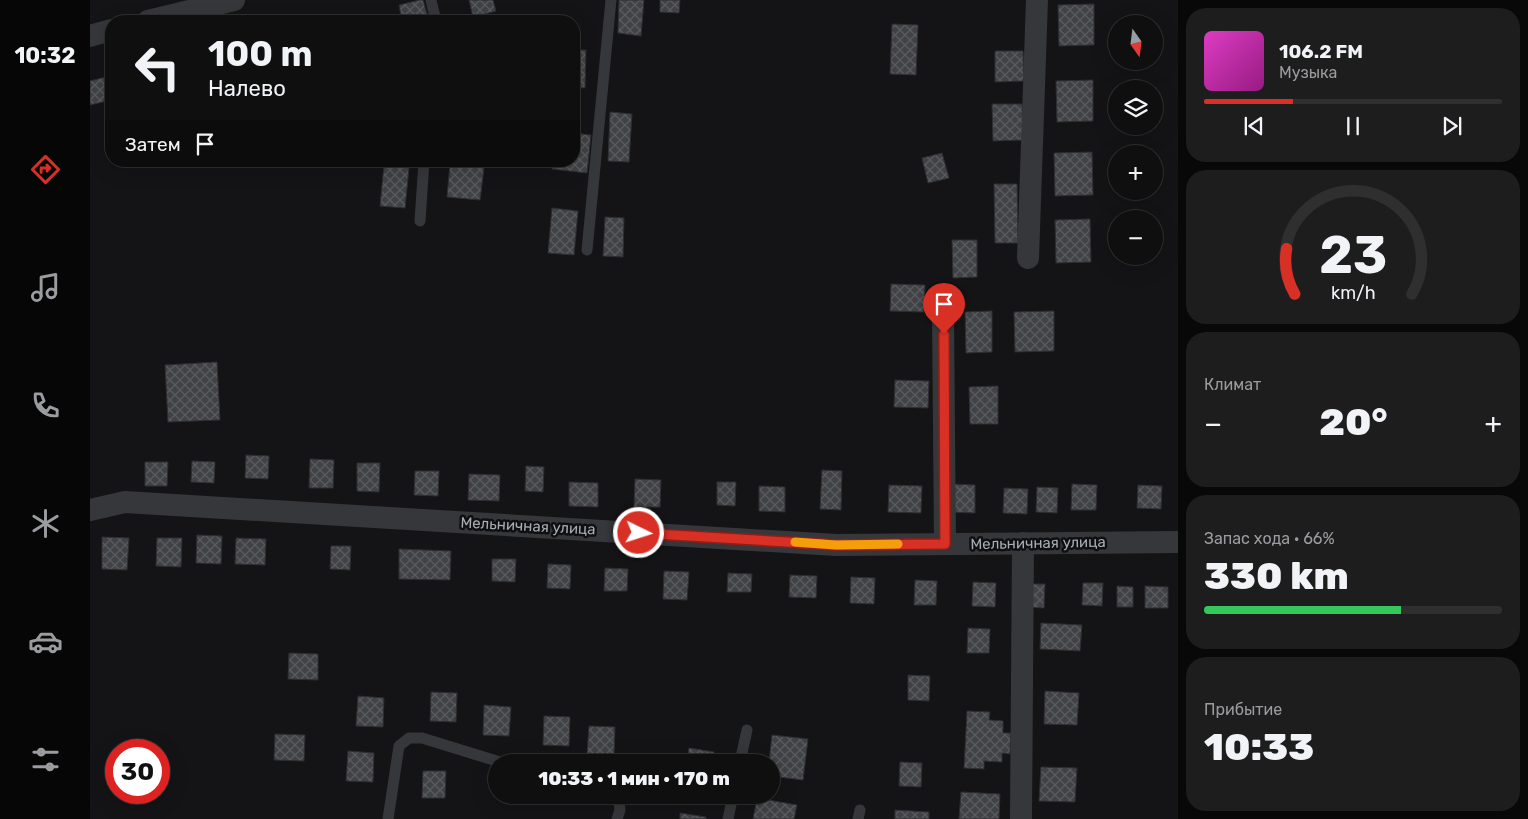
<!DOCTYPE html>
<html lang="ru">
<meta charset="utf-8">
<style>
body{margin:0;font-family:Rubik,sans-serif;background:#1d1d1e;color:#f1f3f6;height:100vh;display:flex;flex-direction:column;font-size:19px;white-space:nowrap}
*{box-sizing:border-box;margin:0}
p{font-size:16px;color:#9b9c9f}
.icon{flex:none;width:28px;height:28px;fill:none;stroke:currentColor;stroke-width:2;stroke-linecap:round;stroke-linejoin:round}
.map{position:relative;flex:1;overflow:hidden}
.details{display:flex;flex-direction:column;gap:8px;padding:8px;background:#080809;width:350px}
.details>*{flex:none}
.hud{position:absolute;left:15px;top:15px;width:475px;height:152px;border-radius:20px;box-shadow:0 5px 20px #0002,0 0 0 1px #2f2f30;background:#0f0f10;color:#f1f3f6;overflow:hidden}
.needle{width:32px;rotate:166deg}
.fabs{position:absolute;left:1018px;top:15px;display:grid;gap:10px}
.fabs a{display:grid;place-items:center;width:55px;height:55px;border-radius:50%;background:#0f0f10;box-shadow:0 5px 20px #0002,0 0 0 1px #2f2f30;font-size:25px}
.speed{position:absolute;left:15px;top:739px;display:flex;gap:10px;font-size:25px;font-weight:700;text-align:center}
.speed>*{display:grid;place-content:center;width:65px;height:65px;border-radius:50%;background:#0f0f10;box-shadow:0 5px 20px #0002,0 0 0 1px #2f2f30;line-height:1}
.speed .limit{border:8px solid #d22;background:#fff;color:#111}
.pin{position:absolute;display:grid;place-items:center;width:42px;height:42px;color:#fff;margin:-51px -21px;border-radius:50% 50% 50% 0;rotate:-45deg;box-shadow:0 0 5px #0007}
.pin .icon{rotate:45deg}
.me{position:absolute;width:55px;margin:-28px;rotate:94deg;stroke-linejoin:round;filter:drop-shadow(0 0 4px #0008)}
.turn{display:flex;align-items:center;gap:18px;height:105px;padding:0 20px;font-size:22px}
.turn .icon{width:65px;height:65px;stroke-width:2.5}
.turn b{display:block;font-size:35px;line-height:42px}
.then{display:flex;align-items:center;height:48px;padding:0 20px;background:#0003;gap:10px;font-size:19px}
.big{font-size:38px;font-weight:800;line-height:1.1}
.details .tile{flex:1;display:flex;flex-direction:column;justify-content:center;gap:8px;min-width:0;padding:0 18px;border-radius:20px;background:#1d1d1e}
.details .dial{align-items:center;gap:0}
.dial svg{height:130px;overflow:visible;fill:none;stroke:#2f2f30;stroke-width:7;stroke-linecap:round;text-anchor:middle}
.dial text{fill:#f1f3f6;stroke:none}
.song{display:flex;align-items:center;gap:15px}
.cover{width:60px;height:60px;border-radius:8px;background:linear-gradient(135deg,hsl(310 70% 55%),hsl(310 70% 35%))}
.played{height:5px;border-radius:2px;background:linear-gradient(90deg,#d93025 30%,#2f2f30 30%)}
.keys{display:flex;justify-content:space-around;direction:ltr}
.heat{display:flex;justify-content:space-between;align-items:center;font-size:28px;direction:ltr}
.charge{height:8px;border-radius:4px;background:linear-gradient(90deg,#34c759 66%,#2f2f30 0)}
.trip{position:absolute;left:398px;top:754px;width:292px;height:50px;border-radius:25px;background:#0f0f10;box-shadow:0 5px 20px #0002,0 0 0 1px #2f2f30;font-weight:800;line-height:50px;text-align:center}
main{display:flex;flex:1;min-height:0}
.tabs{display:flex;flex-direction:column;width:90px;justify-content:space-around;align-items:center;background:#060606;color:#9b9c9f}
.tabs .icon{width:35px;height:35px}
.tabs .active{color:#d93025}
.tabs b{font-size:22px;color:#f1f3f6}
.map>svg:first-child{display:block}
.building{fill:url(#building-cross-hatch);stroke:#2e2e32}
.lines{fill:none;stroke-linecap:round;stroke-linejoin:round}
.service{stroke:#36373b;stroke-width:11}
.minor{stroke:#36373b;stroke-width:22}
.route-casing{stroke:#8d1f18;stroke-width:12}
.route{stroke:#d93025;stroke-width:9}
.slow{stroke:#f59e0b;stroke-width:9}
.labels{text-anchor:middle;stroke-width:5;stroke-linejoin:round;paint-order:stroke}
.street-label{font-size:15px;fill:#a7acb5;stroke:#0f0f11}
</style>
<main>
<nav class="tabs">
<b>10:32</b>
<svg class="icon active" aria-label="directions" viewBox="0 0 24 24"><path d="M12 3l9 9-9 9-9-9zM9 14v-3h6M13 9l2 2-2 2"/></svg>
<svg class="icon" aria-label="music" viewBox="0 0 24 24"><path d="M9 18V5l10-2v13"/><circle cx="6" cy="18" r="3"/><circle cx="16" cy="16" r="3"/></svg>
<svg class="icon" aria-label="phone" viewBox="0 0 24 24"><path d="M5 4h4l2 5-3 2q2 4 5 5l2-3 5 2v4C11 20 4 13 5 4z"/></svg>
<svg class="icon" aria-label="climate" viewBox="0 0 24 24"><path d="M12 3v18M4 7l16 10M4 17L20 7"/></svg>
<svg class="icon" aria-label="car" viewBox="0 0 24 24"><path d="M5 17H2v-5l4-1 3-4h7l3 4 3 1v5h-3M9 17h6M6 11h13"/><circle cx="7" cy="17" r="2"/><circle cx="17" cy="17" r="2"/></svg>
<svg class="icon" aria-label="filters" viewBox="0 0 24 24"><path d="M4 7h16M4 17h16"/><circle cx="9" cy="7" r="2"/><circle cx="15" cy="17" r="2"/></svg>
</nav>
<div class="map">
<svg width="1088" height="819" viewBox="0 0 1088 819">
<defs>
<pattern id="building-cross-hatch" width="8" height="8" patternUnits="userSpaceOnUse" patternTransform="scale(1.25)"><rect width="8" height="8" fill="#414246"/><path d="M0 0l8 8M0 8l8-8" fill="none" stroke="#5a5b5e"/></pattern>
</defs>
<rect width="100%" height="100%" fill="#141416"/>
<g class="building">
<polygon points="330,0 333,0 339,21 312,21 309,5"/>
<polygon points="379,0 403,0 406,11 383,17"/>
<polygon points="529,0 554,0 551,36 528,33"/>
<polygon points="570,0 590,0 589,13 570,12"/>
<polygon points="1004,4 1004,45 969,46 968,5"/>
<polygon points="802,24 828,25 826,75 800,74"/>
<polygon points="484,50 496,50 495,88 484,87"/>
<polygon points="905,51 933,51 934,81 905,82"/>
<polygon points="16,77 21,100 0,105 0,81"/>
<polygon points="1003,80 1003,121 967,122 966,81"/>
<polygon points="902,104 932,104 933,140 903,141"/>
<polygon points="520,112 542,114 539,162 518,161"/>
<polygon points="484,133 501,135 497,173 462,169 463,161 484,161"/>
<polygon points="1002,152 1003,195 965,196 964,153"/>
<polygon points="852,153 859,178 838,183 832,158"/>
<polygon points="360,164 394,168 390,200 357,197"/>
<polygon points="294,165 319,168 315,208 290,206"/>
<polygon points="904,184 927,184 928,243 905,243"/>
<polygon points="462,208 488,211 484,255 458,253"/>
<polygon points="515,217 534,218 533,257 513,256"/>
<polygon points="1000,219 1001,262 966,263 965,220"/>
<polygon points="862,240 887,240 887,277 863,278"/>
<polygon points="801,284 835,285 834,312 800,311"/>
<polygon points="902,311 902,352 876,353 875,312"/>
<polygon points="964,311 964,351 925,352 924,312"/>
<polygon points="127,362 130,420 78,422 75,365"/>
<polygon points="805,380 839,381 838,408 804,407"/>
<polygon points="908,386 908,424 880,424 879,387"/>
<polygon points="156,455 179,456 178,479 155,478"/>
<polygon points="220,459 244,460 243,488 219,488"/>
<polygon points="102,461 125,462 124,483 101,482"/>
<polygon points="55,462 78,462 77,486 55,486"/>
<polygon points="267,463 290,463 289,492 267,491"/>
<polygon points="436,466 454,467 453,492 435,491"/>
<polygon points="732,470 752,471 751,510 730,509"/>
<polygon points="325,471 349,471 348,496 324,495"/>
<polygon points="379,474 410,475 409,501 378,500"/>
<polygon points="545,479 571,480 570,507 544,507"/>
<polygon points="479,482 508,483 508,507 479,506"/>
<polygon points="627,482 646,482 645,506 627,505"/>
<polygon points="861,484 885,485 885,513 860,512"/>
<polygon points="982,484 1007,485 1006,510 981,510"/>
<polygon points="799,485 832,486 831,513 798,512"/>
<polygon points="1048,485 1072,486 1071,509 1047,508"/>
<polygon points="669,486 695,487 695,512 669,511"/>
<polygon points="947,487 968,488 967,513 946,512"/>
<polygon points="914,488 938,489 937,514 913,513"/>
<polygon points="107,535 132,536 131,564 106,563"/>
<polygon points="12,537 39,538 37,570 12,569"/>
<polygon points="67,538 92,538 91,567 66,566"/>
<polygon points="146,538 176,539 175,565 145,564"/>
<polygon points="241,546 261,546 260,570 240,569"/>
<polygon points="309,549 361,551 360,580 309,579"/>
<polygon points="402,559 426,559 425,582 402,581"/>
<polygon points="458,564 481,565 480,589 457,588"/>
<polygon points="515,568 538,569 537,591 514,591"/>
<polygon points="574,571 599,572 597,600 573,599"/>
<polygon points="638,573 662,574 661,592 637,592"/>
<polygon points="700,575 727,576 726,598 699,597"/>
<polygon points="761,577 785,578 784,604 760,603"/>
<polygon points="825,580 847,581 846,605 824,605"/>
<polygon points="883,582 906,583 905,607 882,606"/>
<polygon points="993,583 1013,583 1012,606 992,605"/>
<polygon points="937,584 955,584 954,608 937,607"/>
<polygon points="1027,586 1043,587 1043,607 1027,607"/>
<polygon points="1055,586 1078,587 1078,608 1055,608"/>
<polygon points="951,623 992,625 990,651 950,649"/>
<polygon points="878,628 900,629 899,653 877,653"/>
<polygon points="199,653 228,654 228,680 198,679"/>
<polygon points="818,675 840,676 839,701 818,700"/>
<polygon points="955,691 989,693 987,725 954,724"/>
<polygon points="341,692 367,693 366,722 340,721"/>
<polygon points="268,696 294,698 293,727 266,726"/>
<polygon points="394,705 421,707 419,736 393,735"/>
<polygon points="877,711 900,712 899,720 913,721 913,733 921,733 920,754 912,753 912,762 894,761 894,769 874,768"/>
<polygon points="454,716 480,717 479,746 453,745"/>
<polygon points="499,726 525,727 524,756 497,755"/>
<polygon points="185,734 215,735 214,761 184,760"/>
<polygon points="682,735 718,739 713,780 681,776 681,762 679,762"/>
<polygon points="599,748 624,752 623,762 597,762"/>
<polygon points="258,751 284,753 283,782 256,781"/>
<polygon points="810,762 832,763 831,787 809,786"/>
<polygon points="951,767 987,768 985,802 949,801"/>
<polygon points="333,771 356,771 355,798 332,798"/>
<polygon points="871,792 910,794 909,819 869,819"/>
<polygon points="667,798 707,805 704,819 663,819"/>
<polygon points="805,810 839,812 839,819 805,819"/>
<polygon points="590,813 616,817 616,819 590,819"/>
</g>
<g class="lines">
<g class="service">
<polyline points="341,0 346,21"/>
<polyline points="330,221 334,161"/>
<polyline points="497,250 521,0"/>
<polyline points="650,762 657,730"/>
<polyline points="298,819 309,746 319,738 332,738 410,762"/>
<polyline points="527,819 530,810 528,795"/>
<polyline points="638,819 643,795"/>
<polyline points="768,819 770,810"/>
</g>
<g class="minor">
<polyline points="58,21 144,0"/>
<polyline points="0,36 21,30"/>
<polyline points="938,258 947,0"/>
<polyline points="853,314 855,544"/>
<polyline points="0,510 35,502 746,545 1088,542"/>
<polyline points="931,819 933,543"/>
</g>
</g>
<g class="lines">
<g class="route-casing">
<polyline id="route" points="549,533 746,545 855,544 854,334"/>
</g>
<use href="#route" class="route"/>
<polyline class="slow" points="705,542 746,545 808,544"/>
</g>
<g class="labels">
<g class="street-label">
<text transform="translate(438 526) rotate(3)" y="5">Мельничная улица</text>
<text transform="translate(948 543) rotate(-1)" y="5">Мельничная улица</text>
</g>
</g>
</svg>
<div class="fabs">
<a><svg class="needle" viewBox="-14 -14 28 28"><path d="M0-13l5 13h-10z" fill="#e53935"/><path d="M0 13l5-13h-10z" fill="#9b9c9f"/></svg></a>
<a><svg class="icon" aria-label="layers" viewBox="0 0 24 24"><path d="M12 4l9 5-9 5-9-5zM3 14l9 5 9-5"/></svg></a>
<a>+</a>
<a>−</a>
</div>
<div class="speed"><div class="limit">30</div></div>
<div class="pin" style="left:854px;top:334px;background:#d93025"><svg class="icon" aria-label="arrive" viewBox="0 0 24 24"><path d="M6 21V4h12l-3 4 3 4H6"/></svg></div>
<svg class="me" style="left:549px;top:533px" viewBox="-20 -20 40 40"><circle r="17" fill="#d93025" stroke="#fff" stroke-width="3"/><path d="M0-11L8 9 0 5-8 9z" fill="#fff"/></svg>
<div class="trip">10:33 · 1 мин · 170 m</div>
<div class="hud">
<div class="turn"><svg class="icon" aria-label="left" viewBox="0 0 24 24"><path d="M17 20v-9H6M10 6l-5 5 5 5"/></svg><div><b>100 m</b>Налево</div></div>
<div class="then">Затем<svg class="icon" aria-label="arrive" viewBox="0 0 24 24"><path d="M6 21V4h12l-3 4 3 4H6"/></svg></div>
</div>
</div>
<section class="details">
<div class="tile">
<div class="song"><i class="cover"></i><div><b>106.2 FM</b><p>Музыка</p></div></div>
<div class="played"></div>
<div class="keys"><svg class="icon" aria-label="previous" viewBox="0 0 24 24"><path d="M18 5L8 12l10 7zM5 5v14"/></svg><svg class="icon" aria-label="pause" viewBox="0 0 24 24"><path d="M8 5v14M16 5v14"/></svg><svg class="icon" aria-label="next" viewBox="0 0 24 24"><path d="M6 5l10 7-10 7zM19 5v14"/></svg></div>
</div>
<div class="tile dial"><svg viewBox="0 0 100 80">
<path d="M14 69A42 42 0 1 1 86 69"/>
<path d="M14 69A42 42 0 0 1 9 41" stroke="#d93025"/>
<text x="50" y="56" font-size="32" font-weight="700">23</text>
<text x="50" y="72" font-size="11">km/h</text>
</svg></div>
<div class="tile"><p>Климат</p>
<div class="heat"><a>−</a><b class="big">20°</b><a>+</a></div>
</div>
<div class="tile"><p>Запас хода · 66%</p><b class="big">330 km</b><div class="charge"></div></div>
<div class="tile"><p>Прибытие</p><b class="big">10:33</b></div>
</section>
</main>
